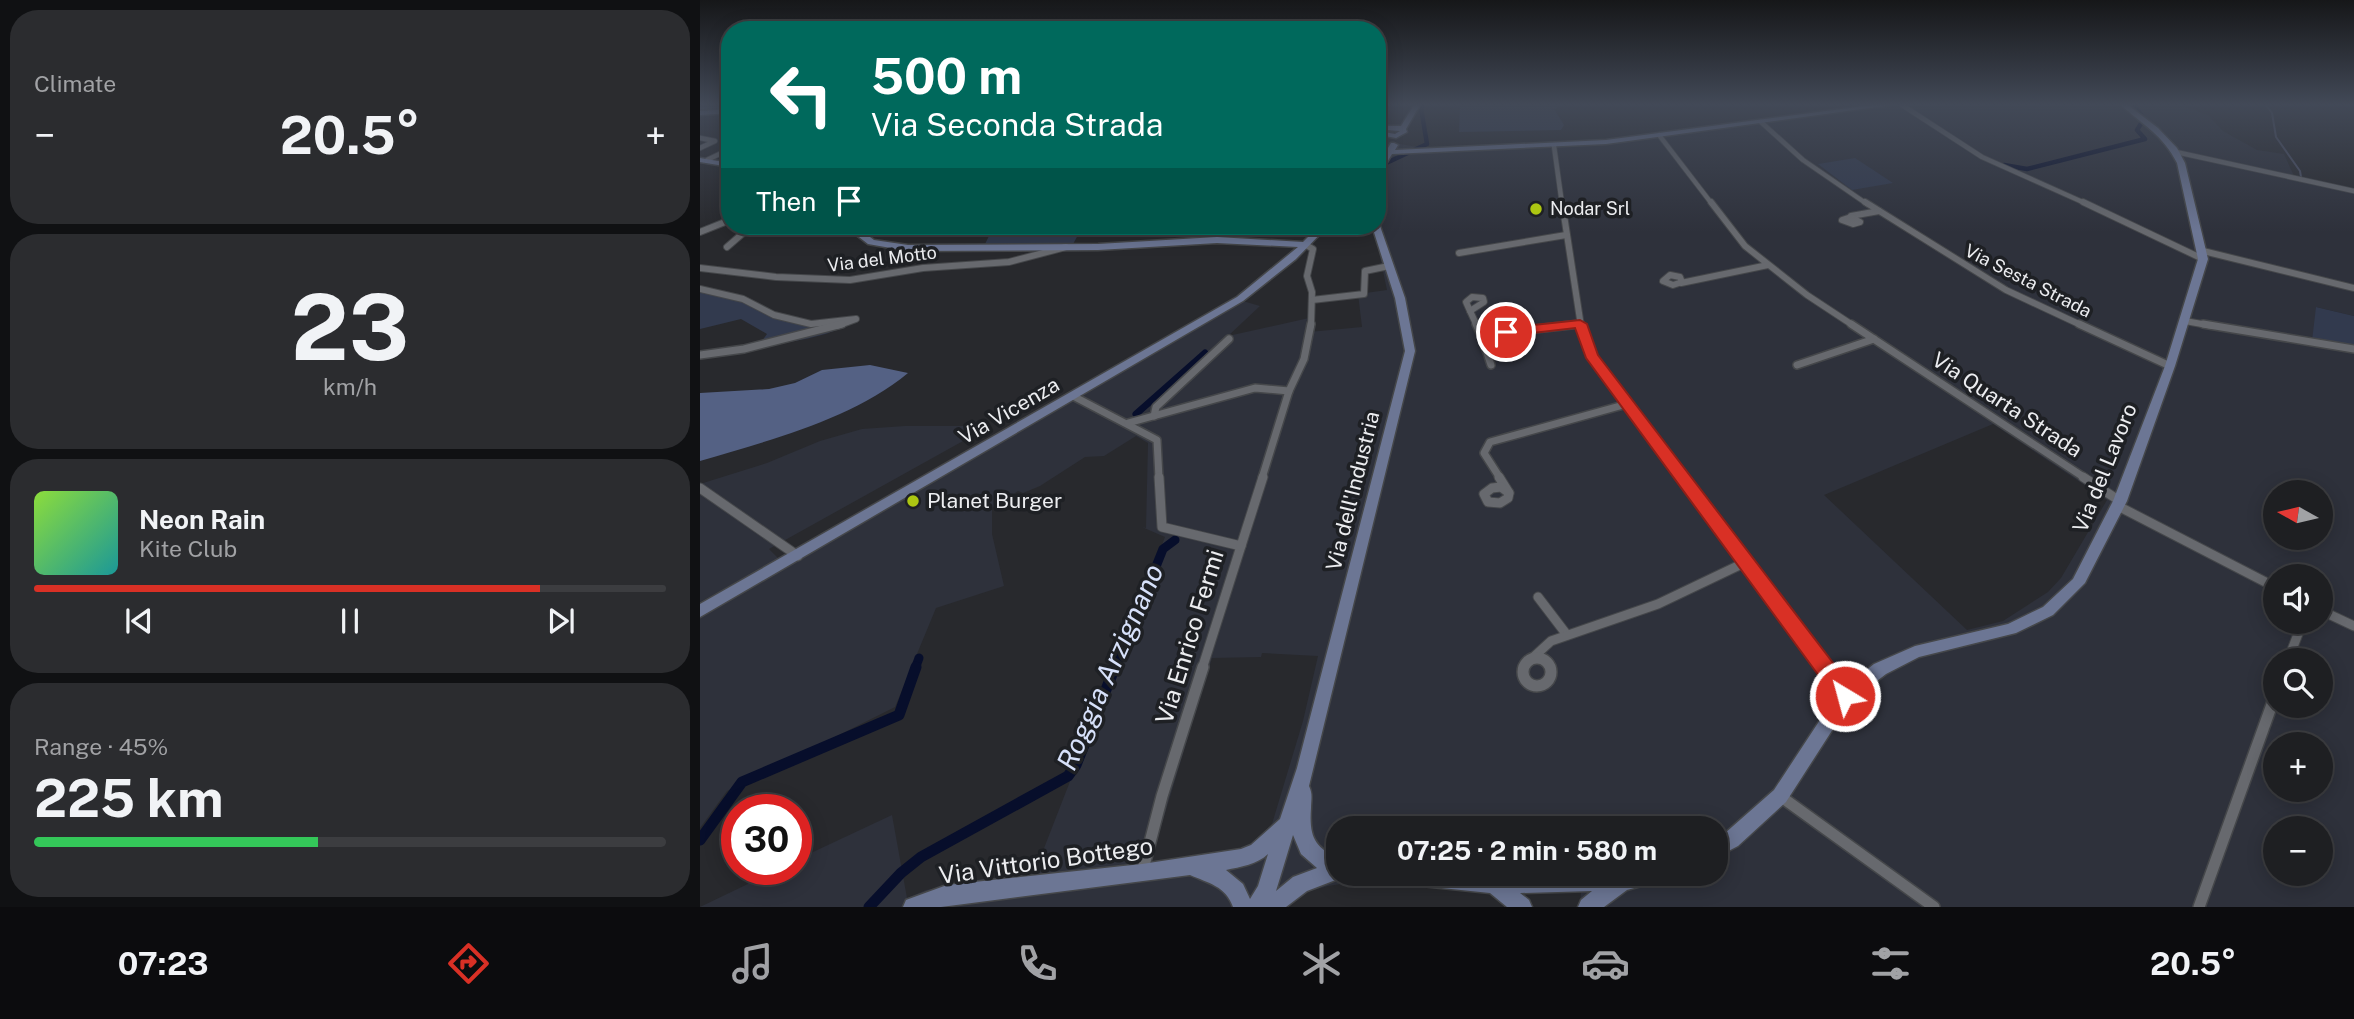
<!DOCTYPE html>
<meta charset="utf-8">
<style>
body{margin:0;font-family:"Public Sans",sans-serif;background:#2b2c2f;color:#f1f3f6;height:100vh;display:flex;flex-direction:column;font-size:26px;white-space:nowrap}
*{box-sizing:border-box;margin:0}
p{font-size:23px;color:#a1a2a5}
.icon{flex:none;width:38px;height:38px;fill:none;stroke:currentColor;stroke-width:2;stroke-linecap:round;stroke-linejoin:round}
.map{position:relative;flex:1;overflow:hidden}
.sheet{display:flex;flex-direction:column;gap:10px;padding:10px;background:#101113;width:700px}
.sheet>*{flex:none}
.banner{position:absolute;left:21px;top:21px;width:665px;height:214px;border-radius:28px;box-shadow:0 4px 18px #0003,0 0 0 2px #3c3d40;background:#00695c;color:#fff;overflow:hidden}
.needle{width:46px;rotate:278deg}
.tools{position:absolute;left:1563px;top:480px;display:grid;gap:14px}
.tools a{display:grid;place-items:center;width:70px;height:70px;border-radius:50%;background:#1e1f22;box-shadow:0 4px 18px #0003,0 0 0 2px #3c3d40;font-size:35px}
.speed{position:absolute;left:21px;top:794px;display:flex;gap:14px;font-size:35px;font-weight:700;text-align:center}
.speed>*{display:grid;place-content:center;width:91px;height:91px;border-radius:50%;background:#1e1f22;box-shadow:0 4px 18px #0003,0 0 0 2px #3c3d40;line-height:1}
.speed .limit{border:10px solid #d22;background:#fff;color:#111}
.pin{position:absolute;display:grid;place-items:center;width:60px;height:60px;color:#fff;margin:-30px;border:4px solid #fff;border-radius:50%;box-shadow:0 2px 7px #0007}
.me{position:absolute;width:77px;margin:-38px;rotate:323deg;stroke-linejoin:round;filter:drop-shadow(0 0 5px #0008)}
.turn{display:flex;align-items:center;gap:24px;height:147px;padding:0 35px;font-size:32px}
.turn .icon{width:91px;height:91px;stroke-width:2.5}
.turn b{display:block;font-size:49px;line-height:60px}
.then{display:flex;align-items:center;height:66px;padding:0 35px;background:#0003;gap:14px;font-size:26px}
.big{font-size:52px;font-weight:700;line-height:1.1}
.sheet .card{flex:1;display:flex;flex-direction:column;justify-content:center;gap:10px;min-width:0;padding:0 24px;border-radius:28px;background:#2b2c2f}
.sheet .dial{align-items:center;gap:0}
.dial b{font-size:91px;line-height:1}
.song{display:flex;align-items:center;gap:21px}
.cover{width:84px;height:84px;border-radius:10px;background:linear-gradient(135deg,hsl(90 70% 55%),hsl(180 70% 35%))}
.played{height:7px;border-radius:4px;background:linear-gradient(90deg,#d93025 80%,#3c3d40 80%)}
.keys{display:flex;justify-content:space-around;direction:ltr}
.heat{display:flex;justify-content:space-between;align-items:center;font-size:38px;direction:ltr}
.charge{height:10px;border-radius:5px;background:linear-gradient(90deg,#34c759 45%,#3c3d40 0)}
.trip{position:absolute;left:626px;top:816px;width:402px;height:70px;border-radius:28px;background:#1e1f22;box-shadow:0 4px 18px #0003,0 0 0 2px #3c3d40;font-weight:700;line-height:70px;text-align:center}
.tabs{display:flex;height:112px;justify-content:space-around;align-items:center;background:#0c0c0e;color:#a1a2a5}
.tabs .icon{width:49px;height:49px}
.tabs .selected{color:#d93025}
.tabs b{font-size:32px;color:#f1f3f6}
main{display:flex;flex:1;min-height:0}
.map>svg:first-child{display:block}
.built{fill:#2e313b;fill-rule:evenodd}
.green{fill:#323a4e}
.forest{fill:#546184}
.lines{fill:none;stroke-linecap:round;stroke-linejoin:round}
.stream{stroke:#4c5166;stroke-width:2}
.canal-far3{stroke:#070e2b;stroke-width:4.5}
.canal-far2{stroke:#070e2b;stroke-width:7}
.canal-far1{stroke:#070e2b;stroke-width:9}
.canal{stroke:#070e2b;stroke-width:11}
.street-far4-casing{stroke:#45474a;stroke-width:6}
.street-far3-casing{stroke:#45474a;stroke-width:8}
.street-far2-casing{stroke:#45474a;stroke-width:10}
.street-far1-casing{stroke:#45474a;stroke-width:11}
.street-casing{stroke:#45474a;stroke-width:14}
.secondary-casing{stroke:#45474a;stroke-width:3}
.street-far4{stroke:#67696e;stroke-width:4.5}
.street-far3{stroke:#67696e;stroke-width:6}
.street-far2{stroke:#67696e;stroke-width:7}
.street-far1{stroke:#67696e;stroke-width:9}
.street{stroke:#67696e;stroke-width:11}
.secondary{fill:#6c7694;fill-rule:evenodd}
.route{fill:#d93025;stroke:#8d1f18;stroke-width:2}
.poi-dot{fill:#acc612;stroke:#1e2024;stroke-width:2.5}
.labels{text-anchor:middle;stroke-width:7;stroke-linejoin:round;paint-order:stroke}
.far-poi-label{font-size:18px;fill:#ecedf0;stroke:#1e2024;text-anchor:start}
.far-street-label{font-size:18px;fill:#ecedf0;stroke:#1e2024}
.street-label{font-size:21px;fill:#ecedf0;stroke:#1e2024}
.poi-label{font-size:21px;fill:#ecedf0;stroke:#1e2024;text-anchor:start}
.near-street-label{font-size:24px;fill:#ecedf0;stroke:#1e2024}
.near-water-label{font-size:28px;font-style:italic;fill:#d7e1fa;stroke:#1e2024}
</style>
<main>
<section class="sheet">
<div class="card"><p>Climate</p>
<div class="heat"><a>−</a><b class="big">20.5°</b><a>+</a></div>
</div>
<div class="card dial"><b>23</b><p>km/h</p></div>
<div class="card">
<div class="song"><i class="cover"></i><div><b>Neon Rain</b><p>Kite Club</p></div></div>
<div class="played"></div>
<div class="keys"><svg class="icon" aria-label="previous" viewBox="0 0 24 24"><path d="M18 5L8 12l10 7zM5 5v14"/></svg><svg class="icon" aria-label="pause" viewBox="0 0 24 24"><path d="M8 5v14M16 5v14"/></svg><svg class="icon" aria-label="next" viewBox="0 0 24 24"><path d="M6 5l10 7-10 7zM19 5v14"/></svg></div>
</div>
<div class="card"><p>Range · 45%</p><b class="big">225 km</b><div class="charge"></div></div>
</section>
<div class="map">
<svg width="1654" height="907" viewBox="0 0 1654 907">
<rect width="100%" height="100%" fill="#28292d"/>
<g class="built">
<path d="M1186,105H1503L1485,107L1508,115L1523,131L1557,150L1584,154L1594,176L1654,191V316L1616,307L1654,347V907H880L882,874L809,873H1017V828H639V873H711L628,886L600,894L582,907H0L77,870H96V860L192,815L207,898L226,890L282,879L334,874L465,537L442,527L446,528L448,443L436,436L404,456L385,457L340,486L323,493L318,491L292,508V534L304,586L236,608L195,707L27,791L0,828V617L347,407L455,343L536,299L560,306L528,336L609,318V332L662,327L658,294L687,290L675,233L607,238L620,226H677V140L729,149L879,144ZM1293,424L1407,500L1361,578L1348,592L1303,621L1267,630L1124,495ZM1575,492H1620V537H1575ZM1575,576H1620V621H1575ZM562,653L618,656L603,721L572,824L555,842L536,850L450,863L512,658L561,657ZM1575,660H1620V705H1575ZM1575,744H1620V789H1575ZM1575,828H1620V873H1575Z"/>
<polygon points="205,426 290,426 69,549 79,559 0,602 0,484 67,463 120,441 162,429"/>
</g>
<g class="green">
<polygon points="760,105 865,105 854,109 864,125 861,130 759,132"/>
<polygon points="1155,158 1193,183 1152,190 1118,164"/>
<polygon points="294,226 383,226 373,244 284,246"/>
<path d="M0,291L25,296L107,325L152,322C126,339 87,341 57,348L67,334L41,319L0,329Z"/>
<polygon points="1616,307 1654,316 1654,347 1612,341"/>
</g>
<path class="forest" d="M170,365L208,373C151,420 70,440 0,461V393L69,389L95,383L122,370Z"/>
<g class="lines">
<g class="stream">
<polyline points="1566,105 1572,113 1576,137 1600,171 1601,177"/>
<polyline points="0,108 30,107"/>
</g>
<g class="canal-far3">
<polyline points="1304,165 1327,169 1445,139 1437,130 1444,119 1434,105"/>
<polyline points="677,179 684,164 727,144 721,108 723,105"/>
</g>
<polyline class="canal-far2" points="436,414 505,353"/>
<g class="canal-far1">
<polyline points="215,669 219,658"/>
<polyline points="415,669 463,549 475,540"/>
</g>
<g class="canal">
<polyline points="0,840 42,782 199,715 216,667"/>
<polyline points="169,907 201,873 221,857 368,776 376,765 415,667"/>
</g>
<g class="street-far4-casing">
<g id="street-far4">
<polyline points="1202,105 1282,157 1387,204"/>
<polyline points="1061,122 1103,160 1167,204"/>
<polyline points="959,135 1012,204"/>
<polyline points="0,138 15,141 0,148"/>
<polyline points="854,146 862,204"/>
<polyline points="1476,152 1654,191"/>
<polyline points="7,160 30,149"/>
</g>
</g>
<g class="street-far3-casing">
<g id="street-far3">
<polyline points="862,202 881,326"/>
<polyline points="1011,202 1045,246 1107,295 1154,326"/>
<polyline points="1165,202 1306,290 1383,326"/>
<polyline points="1383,202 1503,259"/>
<polyline points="1151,216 1179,211"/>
<polygon points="1151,217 1160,222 1153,224 1142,220"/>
<polyline points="0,232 30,220"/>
<polyline points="606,245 613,249 607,276 612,292 611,326"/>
<polyline points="27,247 49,228 56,226"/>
<polyline points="1503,251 1654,288"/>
<polyline points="759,253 866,235"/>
<polyline points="0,268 76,277 150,280 223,268 309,262 366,247"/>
<polygon points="970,275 980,277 982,282 973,285 963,281"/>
<polyline points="981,283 1068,265"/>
<polyline points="0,289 43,299 74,315 111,324 156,319 137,326"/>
<polygon points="772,297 783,298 784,302 770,311 766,302"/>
<polyline points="612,300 664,294 665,271 689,266"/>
<polyline points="770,311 777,326"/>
<polyline points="1485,321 1513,326"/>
<polyline points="865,326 880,324"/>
</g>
</g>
<g class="street-far2-casing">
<g id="street-far2">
<polyline points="776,324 781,335 880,324"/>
<polyline points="880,324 891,355 983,478"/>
<polyline points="1151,324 1385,478"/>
<polyline points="1379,324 1470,366"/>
<polyline points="1503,324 1654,349"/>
<polyline points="781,335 791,365"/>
<polyline points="0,355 44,349 142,324"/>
<polyline points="1097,365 1174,339"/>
<polyline points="373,396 457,440 459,478"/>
<polyline points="454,416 456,407 529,339"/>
<polyline points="428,423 555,388 589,391"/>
<polyline points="562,478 589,391 604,359 611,324"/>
<polyline points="800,478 784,453 790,442 927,404"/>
</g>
</g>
<g class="street-far1-casing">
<g id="street-far1">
<polyline points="459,477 462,527 541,546 502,669"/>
<polyline points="799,477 809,493"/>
<polyline points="982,477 1125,669"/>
<polyline points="1383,477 1420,501"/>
<polygon points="801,487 809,493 808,498 800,503 788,502 784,494 792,488"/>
<polyline points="0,488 98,556"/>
<polyline points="1418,506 1575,587"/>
<polyline points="541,546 563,477"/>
<polyline points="838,597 867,635"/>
<polyline points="1620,610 1654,626"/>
<polyline points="1588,660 1603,621"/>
<polyline points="827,663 851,641 958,604 1046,562"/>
</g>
</g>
<g class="street-casing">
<g id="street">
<circle cx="837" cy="672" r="14"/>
<polyline points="1124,667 1145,696"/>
<polyline points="1080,796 1234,907"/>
<polyline points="442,873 462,796 503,667"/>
<polyline points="1499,907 1575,696"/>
</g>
</g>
<g class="secondary-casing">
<g id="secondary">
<path d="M714,105H720L706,129L707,132L696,138L679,135V129L686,126H701ZM687,130L700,131L695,134L684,132Z"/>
<polygon points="1172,105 1191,105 906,144 692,154 680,174 677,174 677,166 691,143 694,143 698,145 695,150 906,140"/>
<path d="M1421,105H1428L1458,128L1477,148L1485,163L1508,259L1475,366L1427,501L1385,583L1353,615L1316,633L1219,657L1186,674L1151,701L1086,802L1038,846L1017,857V838L1024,834L1074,790L1139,691L1174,664L1215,646L1308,624L1343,607L1373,579L1413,501L1465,366L1498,259L1477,163C1463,135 1443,125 1421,105Z"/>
<polygon points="30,109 30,113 0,115 0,111"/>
<polygon points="0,158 30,163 30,167 0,162"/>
<path d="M677,224L680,226L705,298L715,351L609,786C613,794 611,800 611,808C609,836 614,847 639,859V873H647L646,876L607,891L586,907H533C526,886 508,883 490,875L241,907H203L206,900L247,885L442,864L541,849L551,845L580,819L597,768L705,351L695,298L672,226H677ZM593,835L601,854L617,868L593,877L576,891ZM568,854L558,886L550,899L543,884L526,870C540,867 558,864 568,854Z"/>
<polygon points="151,226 159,226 162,231 174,240 208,245 398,244 517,237 603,242 619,226 628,226 596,259 543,301 0,617 0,604 537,297 598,247 517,243 398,250 208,251 168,244 155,234"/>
<polygon points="673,873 966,873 963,880 927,890 904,907 878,907 881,900 892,891 820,893 829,900 832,907 807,907 790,893 683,882 676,880"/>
</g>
</g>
<use href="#street-far4" class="street-far4"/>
<use href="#street-far3" class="street-far3"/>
<use href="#street-far2" class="street-far2"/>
<use href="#street-far1" class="street-far1"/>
<use href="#street" class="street"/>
<use href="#secondary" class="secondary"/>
</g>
<linearGradient id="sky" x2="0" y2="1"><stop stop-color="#161719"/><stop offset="0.45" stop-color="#424957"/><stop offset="1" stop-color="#424957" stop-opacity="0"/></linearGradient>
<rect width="1654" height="232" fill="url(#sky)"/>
<polygon class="route" points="880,320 887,324 898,355 1153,689 1156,696 1153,702 1145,704 1138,702 886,358 875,328 806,336 799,332 806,328"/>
<g class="poi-dot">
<circle cx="836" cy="209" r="7"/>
<circle cx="213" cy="501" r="7"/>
</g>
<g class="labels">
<g class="far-poi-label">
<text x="850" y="215">Nodar Srl</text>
</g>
<g class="far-street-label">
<text transform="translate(182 259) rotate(-7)" y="6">Via del Motto</text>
<text transform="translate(1328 281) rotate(27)" y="6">Via Sesta Strada</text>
</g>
<g class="street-label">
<text transform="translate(1307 405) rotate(33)" y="7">Via Quarta Strada</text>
<text transform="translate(309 411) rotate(-30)" y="7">Via Vicenza</text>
<text transform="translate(1405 468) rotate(-68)" y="7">Via del Lavoro</text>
<text transform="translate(653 491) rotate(-76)" y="7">Via dell'Industria</text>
</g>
<g class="poi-label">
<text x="227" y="508">Planet Burger</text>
</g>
<g class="near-street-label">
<text transform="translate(490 637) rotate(-73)" y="8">Via Enrico Fermi</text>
<text transform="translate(346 861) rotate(-8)" y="8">Via Vittorio Bottego</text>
</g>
<g class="near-water-label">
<text transform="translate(410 667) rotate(-66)" y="10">Roggia Arzignano</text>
</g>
</g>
</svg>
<div class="tools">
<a><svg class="needle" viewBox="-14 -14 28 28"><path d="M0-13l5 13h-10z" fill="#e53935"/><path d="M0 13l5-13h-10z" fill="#a1a2a5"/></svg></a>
<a><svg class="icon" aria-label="sound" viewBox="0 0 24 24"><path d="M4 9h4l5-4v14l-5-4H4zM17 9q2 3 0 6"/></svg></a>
<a><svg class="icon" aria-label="search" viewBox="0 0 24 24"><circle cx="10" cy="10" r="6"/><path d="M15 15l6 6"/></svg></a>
<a>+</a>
<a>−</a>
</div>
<div class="speed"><div class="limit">30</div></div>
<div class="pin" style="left:806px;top:332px;background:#d93025"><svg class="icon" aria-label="arrive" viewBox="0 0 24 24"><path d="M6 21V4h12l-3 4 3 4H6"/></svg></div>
<svg class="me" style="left:1145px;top:696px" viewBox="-20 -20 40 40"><circle r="17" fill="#d93025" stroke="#fff" stroke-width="3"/><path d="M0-11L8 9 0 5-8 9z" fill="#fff"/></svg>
<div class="trip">07:25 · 2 min · 580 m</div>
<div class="banner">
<div class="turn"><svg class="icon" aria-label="left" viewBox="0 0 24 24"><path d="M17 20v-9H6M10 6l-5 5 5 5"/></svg><div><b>500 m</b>Via Seconda Strada</div></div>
<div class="then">Then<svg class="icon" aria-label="arrive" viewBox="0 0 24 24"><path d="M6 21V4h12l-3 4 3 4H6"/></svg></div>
</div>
</div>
</main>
<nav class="tabs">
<b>07:23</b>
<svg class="icon selected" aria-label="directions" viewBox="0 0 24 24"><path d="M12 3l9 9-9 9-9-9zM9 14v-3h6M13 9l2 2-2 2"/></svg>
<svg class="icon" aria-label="music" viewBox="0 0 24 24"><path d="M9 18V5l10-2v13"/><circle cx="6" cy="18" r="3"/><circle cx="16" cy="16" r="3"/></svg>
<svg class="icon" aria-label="phone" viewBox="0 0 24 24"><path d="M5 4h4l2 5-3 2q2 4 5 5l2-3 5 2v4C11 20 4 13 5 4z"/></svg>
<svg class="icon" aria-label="climate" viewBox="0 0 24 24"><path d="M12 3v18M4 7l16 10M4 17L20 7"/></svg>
<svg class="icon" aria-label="car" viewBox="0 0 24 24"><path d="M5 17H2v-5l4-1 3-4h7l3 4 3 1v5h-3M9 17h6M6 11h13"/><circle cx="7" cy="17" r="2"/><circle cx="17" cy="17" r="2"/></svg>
<svg class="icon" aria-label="filters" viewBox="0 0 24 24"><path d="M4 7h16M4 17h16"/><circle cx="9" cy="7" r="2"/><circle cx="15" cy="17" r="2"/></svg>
<b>20.5°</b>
</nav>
